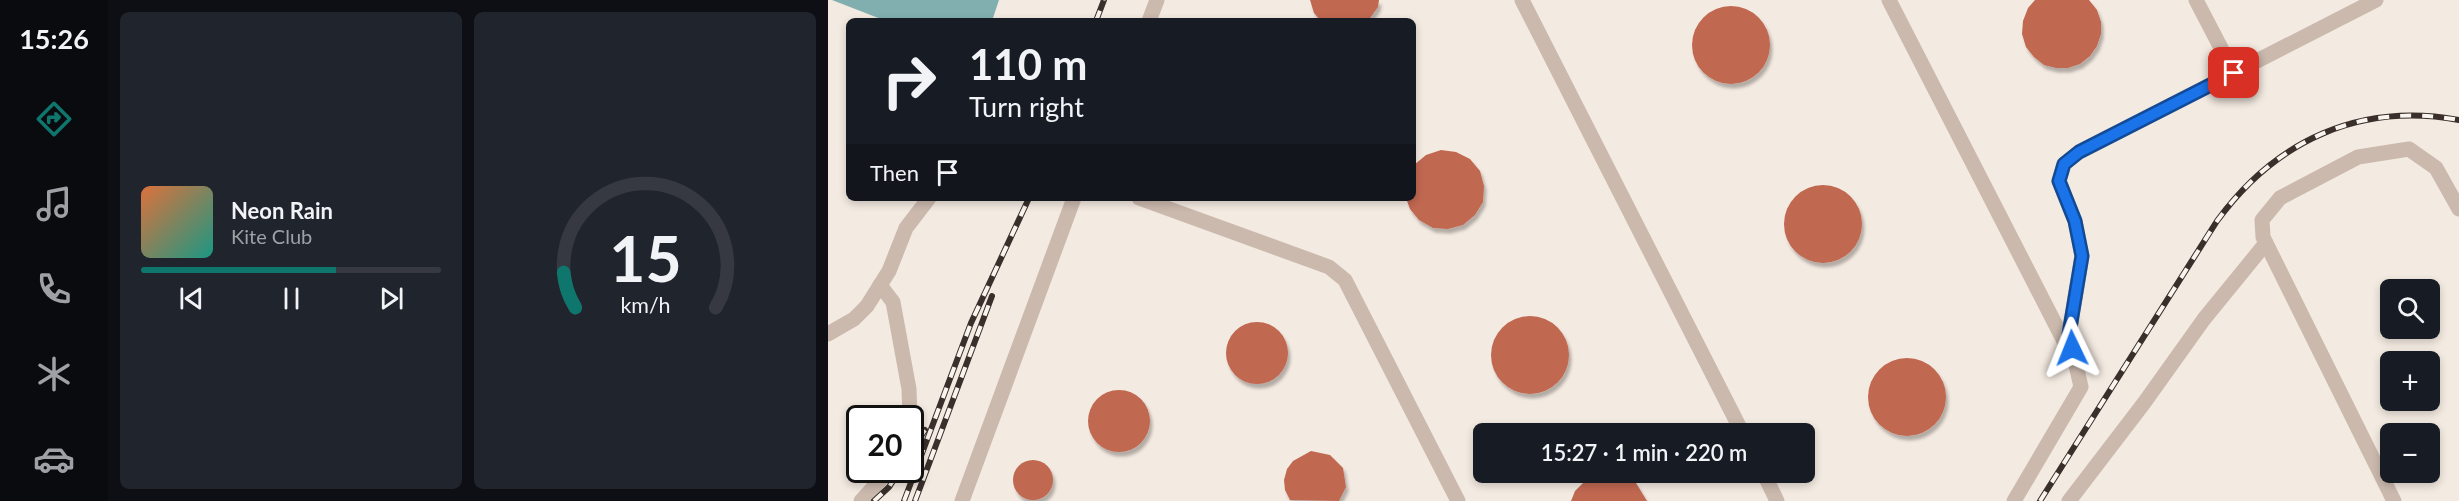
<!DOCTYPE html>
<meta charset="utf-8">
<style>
body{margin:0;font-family:Lato,sans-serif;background:#20242c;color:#f1f3f6;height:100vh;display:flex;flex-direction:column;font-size:22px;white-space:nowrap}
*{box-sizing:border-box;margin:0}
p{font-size:20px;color:#9ea1a6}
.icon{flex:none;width:33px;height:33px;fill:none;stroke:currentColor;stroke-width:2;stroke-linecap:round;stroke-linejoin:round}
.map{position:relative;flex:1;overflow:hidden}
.drawer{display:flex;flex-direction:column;gap:12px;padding:12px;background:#0d0f14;width:720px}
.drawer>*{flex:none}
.top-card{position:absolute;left:18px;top:18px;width:570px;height:183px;border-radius:9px;box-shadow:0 3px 9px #0003;background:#171b24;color:#f1f3f6;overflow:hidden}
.fabs{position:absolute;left:1552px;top:279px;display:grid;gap:12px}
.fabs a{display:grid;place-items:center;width:60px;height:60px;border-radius:9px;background:#171b24;box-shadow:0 3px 9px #0003;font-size:30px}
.speed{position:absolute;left:18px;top:405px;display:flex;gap:12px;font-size:30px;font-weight:700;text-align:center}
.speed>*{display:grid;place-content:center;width:78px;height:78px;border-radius:50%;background:#171b24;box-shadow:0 3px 9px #0003;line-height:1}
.speed .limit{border:3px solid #111;border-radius:9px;background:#fff;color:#111}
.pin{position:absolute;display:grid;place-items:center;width:51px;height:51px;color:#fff;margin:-26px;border-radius:12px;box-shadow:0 3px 9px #0006}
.me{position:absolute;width:66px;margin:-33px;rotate:358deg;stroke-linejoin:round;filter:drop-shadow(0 0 4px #0008)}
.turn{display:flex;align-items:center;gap:21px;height:126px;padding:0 24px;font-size:27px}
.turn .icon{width:78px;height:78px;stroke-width:2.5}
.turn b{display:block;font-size:42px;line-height:51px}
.then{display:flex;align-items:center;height:57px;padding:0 24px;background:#0003;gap:12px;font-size:22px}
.drawer .card{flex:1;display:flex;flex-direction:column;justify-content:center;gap:9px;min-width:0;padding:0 21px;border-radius:9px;background:#20242c}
.drawer .dial{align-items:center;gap:0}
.dial svg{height:156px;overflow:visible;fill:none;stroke:#363941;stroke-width:7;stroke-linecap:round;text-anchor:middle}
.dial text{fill:#f1f3f6;stroke:none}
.song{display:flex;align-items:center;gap:18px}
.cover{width:72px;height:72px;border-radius:9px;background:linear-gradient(135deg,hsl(20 70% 55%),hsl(170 70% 35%))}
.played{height:6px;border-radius:3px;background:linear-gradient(90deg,#0f766e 65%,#363941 65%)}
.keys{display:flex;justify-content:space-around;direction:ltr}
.drawer .tiles{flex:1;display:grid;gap:12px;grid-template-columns:repeat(2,1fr)}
.trip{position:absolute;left:645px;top:423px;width:342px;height:60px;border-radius:9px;background:#171b24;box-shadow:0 3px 9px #0003;font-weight:600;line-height:60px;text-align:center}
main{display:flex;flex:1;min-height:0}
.dock{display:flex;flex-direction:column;width:108px;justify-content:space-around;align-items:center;background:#090b0e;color:#9ea1a6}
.dock .icon{width:42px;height:42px}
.dock .active{color:#0f766e}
.dock b{font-size:27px;color:#f1f3f6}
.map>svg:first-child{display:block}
.water{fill:#81afaf}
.building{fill:#c16751;filter:url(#shadow)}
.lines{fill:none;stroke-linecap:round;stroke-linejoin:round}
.minor{stroke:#cbb9ad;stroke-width:15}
.rail-casing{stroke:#3a2f2b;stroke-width:6}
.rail{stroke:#faf4ee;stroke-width:4;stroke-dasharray:11;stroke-linecap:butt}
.route-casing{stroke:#114b97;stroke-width:15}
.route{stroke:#1a73e8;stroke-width:10}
</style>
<main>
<nav class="dock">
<b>15:26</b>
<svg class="icon active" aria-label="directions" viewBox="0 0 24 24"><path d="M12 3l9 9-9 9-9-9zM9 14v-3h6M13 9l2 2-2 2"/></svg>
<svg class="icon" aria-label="music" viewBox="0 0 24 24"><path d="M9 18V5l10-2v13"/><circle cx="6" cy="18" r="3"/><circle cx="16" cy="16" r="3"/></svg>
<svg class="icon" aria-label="phone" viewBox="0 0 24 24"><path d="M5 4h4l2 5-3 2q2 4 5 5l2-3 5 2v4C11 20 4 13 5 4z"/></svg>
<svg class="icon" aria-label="climate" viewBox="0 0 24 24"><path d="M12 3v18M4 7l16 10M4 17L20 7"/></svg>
<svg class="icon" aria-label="car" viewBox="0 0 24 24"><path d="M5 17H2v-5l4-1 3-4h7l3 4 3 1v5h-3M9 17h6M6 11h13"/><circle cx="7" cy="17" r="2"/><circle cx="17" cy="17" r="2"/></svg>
</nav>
<section class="drawer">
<div class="tiles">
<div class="card">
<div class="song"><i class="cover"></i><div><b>Neon Rain</b><p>Kite Club</p></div></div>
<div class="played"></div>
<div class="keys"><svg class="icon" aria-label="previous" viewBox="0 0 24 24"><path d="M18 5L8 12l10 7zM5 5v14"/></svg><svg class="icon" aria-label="pause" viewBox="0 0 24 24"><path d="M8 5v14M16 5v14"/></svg><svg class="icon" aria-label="next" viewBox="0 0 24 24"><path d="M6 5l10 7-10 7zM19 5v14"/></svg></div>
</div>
<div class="card dial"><svg viewBox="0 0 100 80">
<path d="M14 69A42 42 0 1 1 86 69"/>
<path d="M14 69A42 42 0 0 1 8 51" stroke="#0f766e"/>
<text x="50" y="56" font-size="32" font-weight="700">15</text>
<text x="50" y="72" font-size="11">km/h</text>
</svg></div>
</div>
</section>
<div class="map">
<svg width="1631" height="501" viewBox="0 0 1631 501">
<defs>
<filter id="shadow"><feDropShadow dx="2.5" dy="4.5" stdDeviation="1.5" flood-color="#0004"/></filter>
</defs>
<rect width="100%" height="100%" fill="#f3eae1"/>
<polygon class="water" points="4,0 171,0 164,21 58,21"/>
<g class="building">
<polygon points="482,0 551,0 550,7 540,21 493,21 486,13"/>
<polygon points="1207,0 1261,0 1269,10 1273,22 1273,34 1269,46 1262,56 1252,64 1240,68 1228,68 1216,65 1206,57 1198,47 1194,34 1195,21 1200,8"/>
<circle cx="903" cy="45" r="39"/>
<polygon points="613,150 628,152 642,159 652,171 656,186 655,202 647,215 635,225 620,229 605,228 591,220 582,209 578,198 585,198 586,165 598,155"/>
<circle cx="995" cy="224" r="39"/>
<circle cx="702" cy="355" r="39"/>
<circle cx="429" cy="353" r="31"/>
<circle cx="1079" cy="397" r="39"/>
<circle cx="291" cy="421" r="31"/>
<polygon points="483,451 502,455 515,468 518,487 511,501 462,500 457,490 456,480 459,469 465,461"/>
<circle cx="205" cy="480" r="20"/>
<polygon points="782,473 796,476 808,483 819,501 743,501 747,491 757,481 769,475"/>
</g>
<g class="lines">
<g class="minor">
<polyline points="694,0 915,434"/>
<polyline points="1061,0 1237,343 1243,347"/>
<polyline points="1368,0 1406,73"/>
<polyline points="321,21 329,0"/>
<polyline points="311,198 501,267 517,280 630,501"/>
<polyline points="52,285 65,302 81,389 82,418"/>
<polyline points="0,334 26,319 39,306 61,271 78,228 101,198"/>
<polyline points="935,472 949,501"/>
<polyline points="33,501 61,470"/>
<polyline points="134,501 246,198"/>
<polyline points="1186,501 1253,387 1241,334 1254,256 1247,221 1231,181 1236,164 1251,152 1548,0"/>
<polyline points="1241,501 1316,403 1376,319 1438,243"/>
<polyline points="1566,501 1435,237 1434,220 1452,198 1530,157 1581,149 1608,168 1631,209"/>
</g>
<g class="rail-casing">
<g id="rail">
<polyline points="268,21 276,0"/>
<polyline points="82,452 97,430"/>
<polyline points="46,501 61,487 72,470"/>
<polyline points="76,501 143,323 201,198"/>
<polyline points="87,501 164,296"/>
<path d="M1212,501L1389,221C1448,140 1532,102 1631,120"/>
</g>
</g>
<use href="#rail" class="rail"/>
</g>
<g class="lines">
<g class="route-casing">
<polyline id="route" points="1244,348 1241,334 1254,256 1247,221 1231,181 1236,164 1251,152 1406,73"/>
</g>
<use href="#route" class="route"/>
</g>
</svg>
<div class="fabs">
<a><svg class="icon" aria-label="search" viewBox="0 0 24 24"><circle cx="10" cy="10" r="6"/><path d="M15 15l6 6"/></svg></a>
<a>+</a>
<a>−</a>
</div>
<div class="speed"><div class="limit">20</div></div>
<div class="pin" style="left:1406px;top:73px;background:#d93025"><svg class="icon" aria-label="arrive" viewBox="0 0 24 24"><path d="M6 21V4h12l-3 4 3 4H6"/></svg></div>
<svg class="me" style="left:1244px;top:348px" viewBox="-20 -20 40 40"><path d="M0-17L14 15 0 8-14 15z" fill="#1a73e8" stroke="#fff" stroke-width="4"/></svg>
<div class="trip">15:27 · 1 min · 220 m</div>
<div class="top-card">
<div class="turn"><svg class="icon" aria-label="right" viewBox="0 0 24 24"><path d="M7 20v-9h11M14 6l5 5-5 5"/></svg><div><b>110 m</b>Turn right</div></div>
<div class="then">Then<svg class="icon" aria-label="arrive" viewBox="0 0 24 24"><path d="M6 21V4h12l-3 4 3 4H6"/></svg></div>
</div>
</div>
</main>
